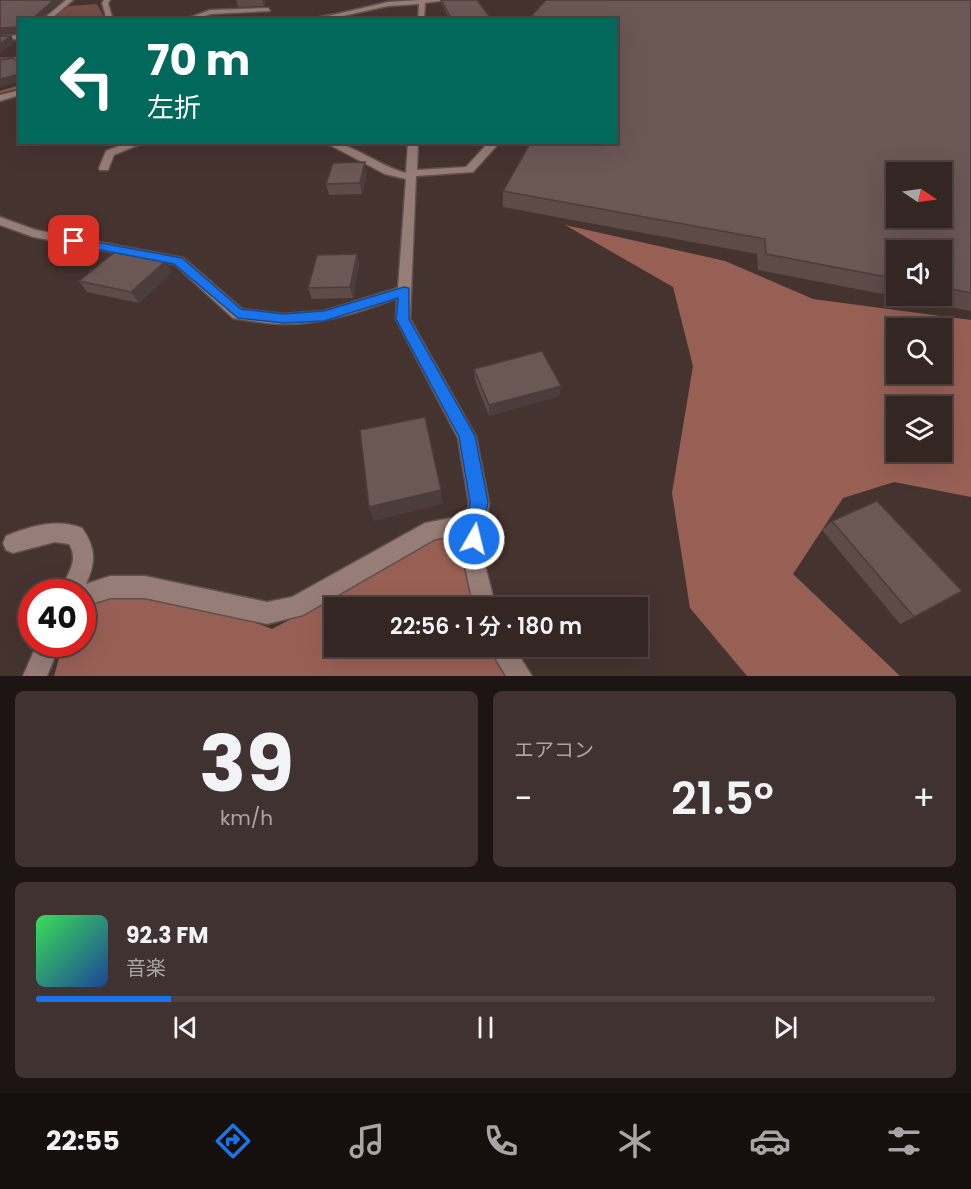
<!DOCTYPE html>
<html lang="ja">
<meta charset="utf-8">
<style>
body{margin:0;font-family:Poppins,"Noto Sans JP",sans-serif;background:#3f3230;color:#f1f3f6;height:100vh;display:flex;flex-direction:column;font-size:22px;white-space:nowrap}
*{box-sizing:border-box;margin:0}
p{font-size:20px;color:#a9a5a6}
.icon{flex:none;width:33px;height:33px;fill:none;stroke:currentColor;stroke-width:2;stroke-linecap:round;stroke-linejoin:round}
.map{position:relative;height:676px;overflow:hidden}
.sheet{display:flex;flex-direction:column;gap:15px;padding:15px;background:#1d1513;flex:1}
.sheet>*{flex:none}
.top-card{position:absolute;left:18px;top:18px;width:600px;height:126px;border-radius:0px;box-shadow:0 6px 24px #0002,0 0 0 2px #4e4341;background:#00695c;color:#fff;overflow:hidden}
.needle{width:39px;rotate:103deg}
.fabs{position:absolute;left:886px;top:162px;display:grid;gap:12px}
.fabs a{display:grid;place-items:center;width:66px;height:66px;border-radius:0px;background:#342623;box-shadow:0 6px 24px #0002,0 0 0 2px #4e4341;font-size:30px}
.speed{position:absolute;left:18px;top:579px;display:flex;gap:12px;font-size:30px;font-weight:700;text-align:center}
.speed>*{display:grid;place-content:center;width:78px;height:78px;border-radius:50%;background:#342623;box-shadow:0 6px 24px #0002,0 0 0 2px #4e4341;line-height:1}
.speed .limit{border:9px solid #d22;background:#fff;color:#111}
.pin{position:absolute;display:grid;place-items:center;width:51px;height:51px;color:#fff;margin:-26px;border-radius:12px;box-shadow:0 3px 9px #0006}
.me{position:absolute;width:66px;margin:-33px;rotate:8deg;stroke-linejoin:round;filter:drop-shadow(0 0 4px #0008)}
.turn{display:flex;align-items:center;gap:21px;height:126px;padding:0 30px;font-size:27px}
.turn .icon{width:78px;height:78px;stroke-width:2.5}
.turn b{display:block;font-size:42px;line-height:51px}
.big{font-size:45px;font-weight:600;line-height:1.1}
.sheet .tile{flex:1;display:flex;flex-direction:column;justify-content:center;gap:9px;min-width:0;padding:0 21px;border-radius:9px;background:#3f3230}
.sheet .dial{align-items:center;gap:0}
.dial b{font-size:78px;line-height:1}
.song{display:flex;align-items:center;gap:18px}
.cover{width:72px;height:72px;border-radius:9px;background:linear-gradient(135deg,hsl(130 70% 55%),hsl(220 70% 35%))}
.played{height:6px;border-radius:3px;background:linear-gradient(90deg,#1a73e8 15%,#4e4341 15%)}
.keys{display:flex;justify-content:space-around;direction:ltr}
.heat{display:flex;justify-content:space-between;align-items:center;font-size:33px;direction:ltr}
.sheet .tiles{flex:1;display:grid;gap:15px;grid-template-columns:1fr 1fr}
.tile:last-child{grid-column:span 2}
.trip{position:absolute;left:324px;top:597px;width:324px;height:60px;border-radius:0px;background:#342623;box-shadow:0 6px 24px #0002,0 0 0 2px #4e4341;font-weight:600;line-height:60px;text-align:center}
.dock{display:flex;height:96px;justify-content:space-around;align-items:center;background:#150f0e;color:#a9a5a6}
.dock .icon{width:42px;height:42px}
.dock .selected{color:#1a73e8}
.dock b{font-size:27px;color:#f1f3f6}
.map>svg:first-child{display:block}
.green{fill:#734d46}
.forest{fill:#986055;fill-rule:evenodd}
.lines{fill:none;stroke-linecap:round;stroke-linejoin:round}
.stream{fill:#925a50;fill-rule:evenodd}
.minor-casing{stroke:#604f4b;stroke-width:3}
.minor{fill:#977d77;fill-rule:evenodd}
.wall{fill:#5c4b47;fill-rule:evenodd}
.shaded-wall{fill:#4b3d3a}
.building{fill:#6b5753;stroke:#4b3d3a;stroke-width:1.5;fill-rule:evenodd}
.route{fill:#1a73e8;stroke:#114b97;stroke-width:1.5}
</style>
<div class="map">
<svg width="971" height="676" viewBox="0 0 971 676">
<rect width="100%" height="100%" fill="#45332f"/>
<polygon class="green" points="97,4 104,17 94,19 49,20 69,6"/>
<g class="forest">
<path d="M565,225L725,261L813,299L971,320V497L894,482L843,498L793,574L900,676H747L690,608L672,493L693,366L673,287ZM897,328H942V374H897ZM897,406H942V452H897Z"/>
<polygon points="476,524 472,607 334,608 334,646 489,647 514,676 54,676 63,644 82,644 83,606 96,592 177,593 272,629 332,598 407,544"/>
</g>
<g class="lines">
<g class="stream">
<polygon points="402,0 409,0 307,20 297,20"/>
<polygon points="20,85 20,88 0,93 0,91"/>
</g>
<g class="minor-casing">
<g id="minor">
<polygon points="66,0 73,0 50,20 42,20"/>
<polygon points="104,0 110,0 108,3 113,20 107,20 102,3"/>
<polygon points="419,0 447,0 425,3 424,20 418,20 419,4 388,6 325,20 311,20 388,2"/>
<polygon points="268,8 270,11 211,14 194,20 183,20 210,10"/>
<polygon points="20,35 20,39 0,40 0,36"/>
<polygon points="20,58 20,62 0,63 0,59"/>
<polygon points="20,90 20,95 0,101 0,95"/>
<polygon points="129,142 145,142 114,155 108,170 100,170 99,168 106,151"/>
<path d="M324,142C353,142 378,166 406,173L408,142H418L417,170L466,167L489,142H500L473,172L416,176L410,319L476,437L489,503L482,553L496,608H474L462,553L464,535L435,539L303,615L267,624L145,598H110L82,607V592H59C66,576 80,561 69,544L55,542L13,553L6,550L3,543L6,536C29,526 58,518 82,528C96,548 96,562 86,584L110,576H145L267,602L292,597L425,523L467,515L469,503L458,438L396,319L397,298C360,312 324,324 284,324C269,324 253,321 238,319L233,318L174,264L33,237L0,225V217L36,230L183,258L242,309L283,314L324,311L398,288L406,179L385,174Z"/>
<polygon points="37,644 60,644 47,676 23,676"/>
<polygon points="488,646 513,646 532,676 506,676"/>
</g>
</g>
<use href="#minor" class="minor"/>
</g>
<g class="wall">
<polygon points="236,0 266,0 264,6 238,7"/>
<polygon points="441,0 492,20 450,20 441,3"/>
<path d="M971,0V311L758,270L757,254L503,207V191L616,20H531V16ZM897,250H942V296H897Z"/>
<polygon points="365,162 367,173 362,194 329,195 326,184"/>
<polygon points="357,254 359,265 353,298 312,299 308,288"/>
<polygon points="172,272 139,303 87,292 79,281"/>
<polygon points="474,369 561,386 559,396 489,416 475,380"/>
<polygon points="832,521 914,617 900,624 822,530"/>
</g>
<g class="shaded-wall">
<polygon points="54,0 63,0 40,20 31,20"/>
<polygon points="262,0 266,0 264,6"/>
<polygon points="17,27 20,33 0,34 0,28"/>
<polygon points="11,36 15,42 0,53 0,44"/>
<polygon points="20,74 20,82 0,87 0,79"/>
<polygon points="365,162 367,173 362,194 360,183"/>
<polygon points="357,254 359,265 353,298 350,287"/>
<polygon points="166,261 172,272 139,303 131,292"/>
<polygon points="561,386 559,396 489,416 489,405"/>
<polygon points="441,490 443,504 374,521 369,507"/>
</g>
<g class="building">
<polygon points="0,0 54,0 31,20 20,20 19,30 17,27 0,28"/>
<polygon points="441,0 477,0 492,20 452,20"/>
<path d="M546,0H971V293L942,287V250H897V279L766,254L765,239L503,191L531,142H616V20H566L531,16ZM897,172H942V218H897Z"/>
<polygon points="0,36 11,36 0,44"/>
<polygon points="13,58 20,63 20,74 0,79 0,60"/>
<polygon points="365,162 360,183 326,184 333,163"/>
<polygon points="116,251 166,261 131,292 79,281"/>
<polygon points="357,254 350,287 308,288 317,255"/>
<polygon points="542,351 561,386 489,405 474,369"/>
<polygon points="425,417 441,490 369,507 360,430"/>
<polygon points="877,501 962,591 914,617 832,521"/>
</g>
<polygon class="route" points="74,238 182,258 241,309 283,314 324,311 404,287 409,288 409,319 475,436 488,502 480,545 474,548 467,545 465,539 470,502 459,437 396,319 398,298 324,321 283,323 238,318 174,264 70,244 69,241"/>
</svg>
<div class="fabs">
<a><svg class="needle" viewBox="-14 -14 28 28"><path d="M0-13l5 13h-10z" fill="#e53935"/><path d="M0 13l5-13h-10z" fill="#a9a5a6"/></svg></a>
<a><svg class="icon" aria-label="sound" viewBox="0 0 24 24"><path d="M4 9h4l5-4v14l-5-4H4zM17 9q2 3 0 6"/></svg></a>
<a><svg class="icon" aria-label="search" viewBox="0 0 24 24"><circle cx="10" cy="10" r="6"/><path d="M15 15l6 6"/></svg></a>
<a><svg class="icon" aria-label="layers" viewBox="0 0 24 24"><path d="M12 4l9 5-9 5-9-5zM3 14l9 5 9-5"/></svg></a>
</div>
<div class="speed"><div class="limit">40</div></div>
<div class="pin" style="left:74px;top:241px;background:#d93025"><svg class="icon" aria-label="arrive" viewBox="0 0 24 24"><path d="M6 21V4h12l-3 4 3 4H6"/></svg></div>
<svg class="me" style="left:474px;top:539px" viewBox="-20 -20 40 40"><circle r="17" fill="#1a73e8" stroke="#fff" stroke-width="3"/><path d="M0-11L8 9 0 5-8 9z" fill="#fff"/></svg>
<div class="trip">22:56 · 1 分 · 180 m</div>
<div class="top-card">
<div class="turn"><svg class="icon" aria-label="left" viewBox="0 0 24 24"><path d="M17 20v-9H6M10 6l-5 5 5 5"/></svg><div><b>70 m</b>左折</div></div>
</div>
</div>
<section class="sheet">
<div class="tiles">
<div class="tile dial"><b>39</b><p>km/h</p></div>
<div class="tile"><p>エアコン</p>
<div class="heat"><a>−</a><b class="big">21.5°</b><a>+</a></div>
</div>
<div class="tile">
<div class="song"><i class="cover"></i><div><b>92.3 FM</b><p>音楽</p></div></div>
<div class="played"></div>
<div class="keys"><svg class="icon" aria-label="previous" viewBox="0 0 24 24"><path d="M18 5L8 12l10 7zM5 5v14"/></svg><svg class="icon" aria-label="pause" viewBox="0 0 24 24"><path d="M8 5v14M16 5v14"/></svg><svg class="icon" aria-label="next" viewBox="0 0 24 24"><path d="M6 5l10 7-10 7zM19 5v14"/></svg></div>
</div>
</div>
</section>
<nav class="dock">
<b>22:55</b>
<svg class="icon selected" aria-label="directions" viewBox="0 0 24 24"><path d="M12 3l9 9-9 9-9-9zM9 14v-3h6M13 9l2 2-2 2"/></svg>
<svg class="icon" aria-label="music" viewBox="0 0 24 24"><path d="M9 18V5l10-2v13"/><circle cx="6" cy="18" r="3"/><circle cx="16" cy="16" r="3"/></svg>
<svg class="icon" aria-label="phone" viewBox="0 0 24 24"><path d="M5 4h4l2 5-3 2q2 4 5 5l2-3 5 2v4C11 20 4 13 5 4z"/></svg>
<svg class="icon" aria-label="climate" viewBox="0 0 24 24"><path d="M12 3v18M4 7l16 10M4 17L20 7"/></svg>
<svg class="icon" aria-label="car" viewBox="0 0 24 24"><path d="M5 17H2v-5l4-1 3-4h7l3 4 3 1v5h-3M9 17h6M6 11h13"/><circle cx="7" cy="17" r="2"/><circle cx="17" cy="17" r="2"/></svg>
<svg class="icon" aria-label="filters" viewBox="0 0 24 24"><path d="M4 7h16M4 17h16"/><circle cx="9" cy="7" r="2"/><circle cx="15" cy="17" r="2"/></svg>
</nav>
